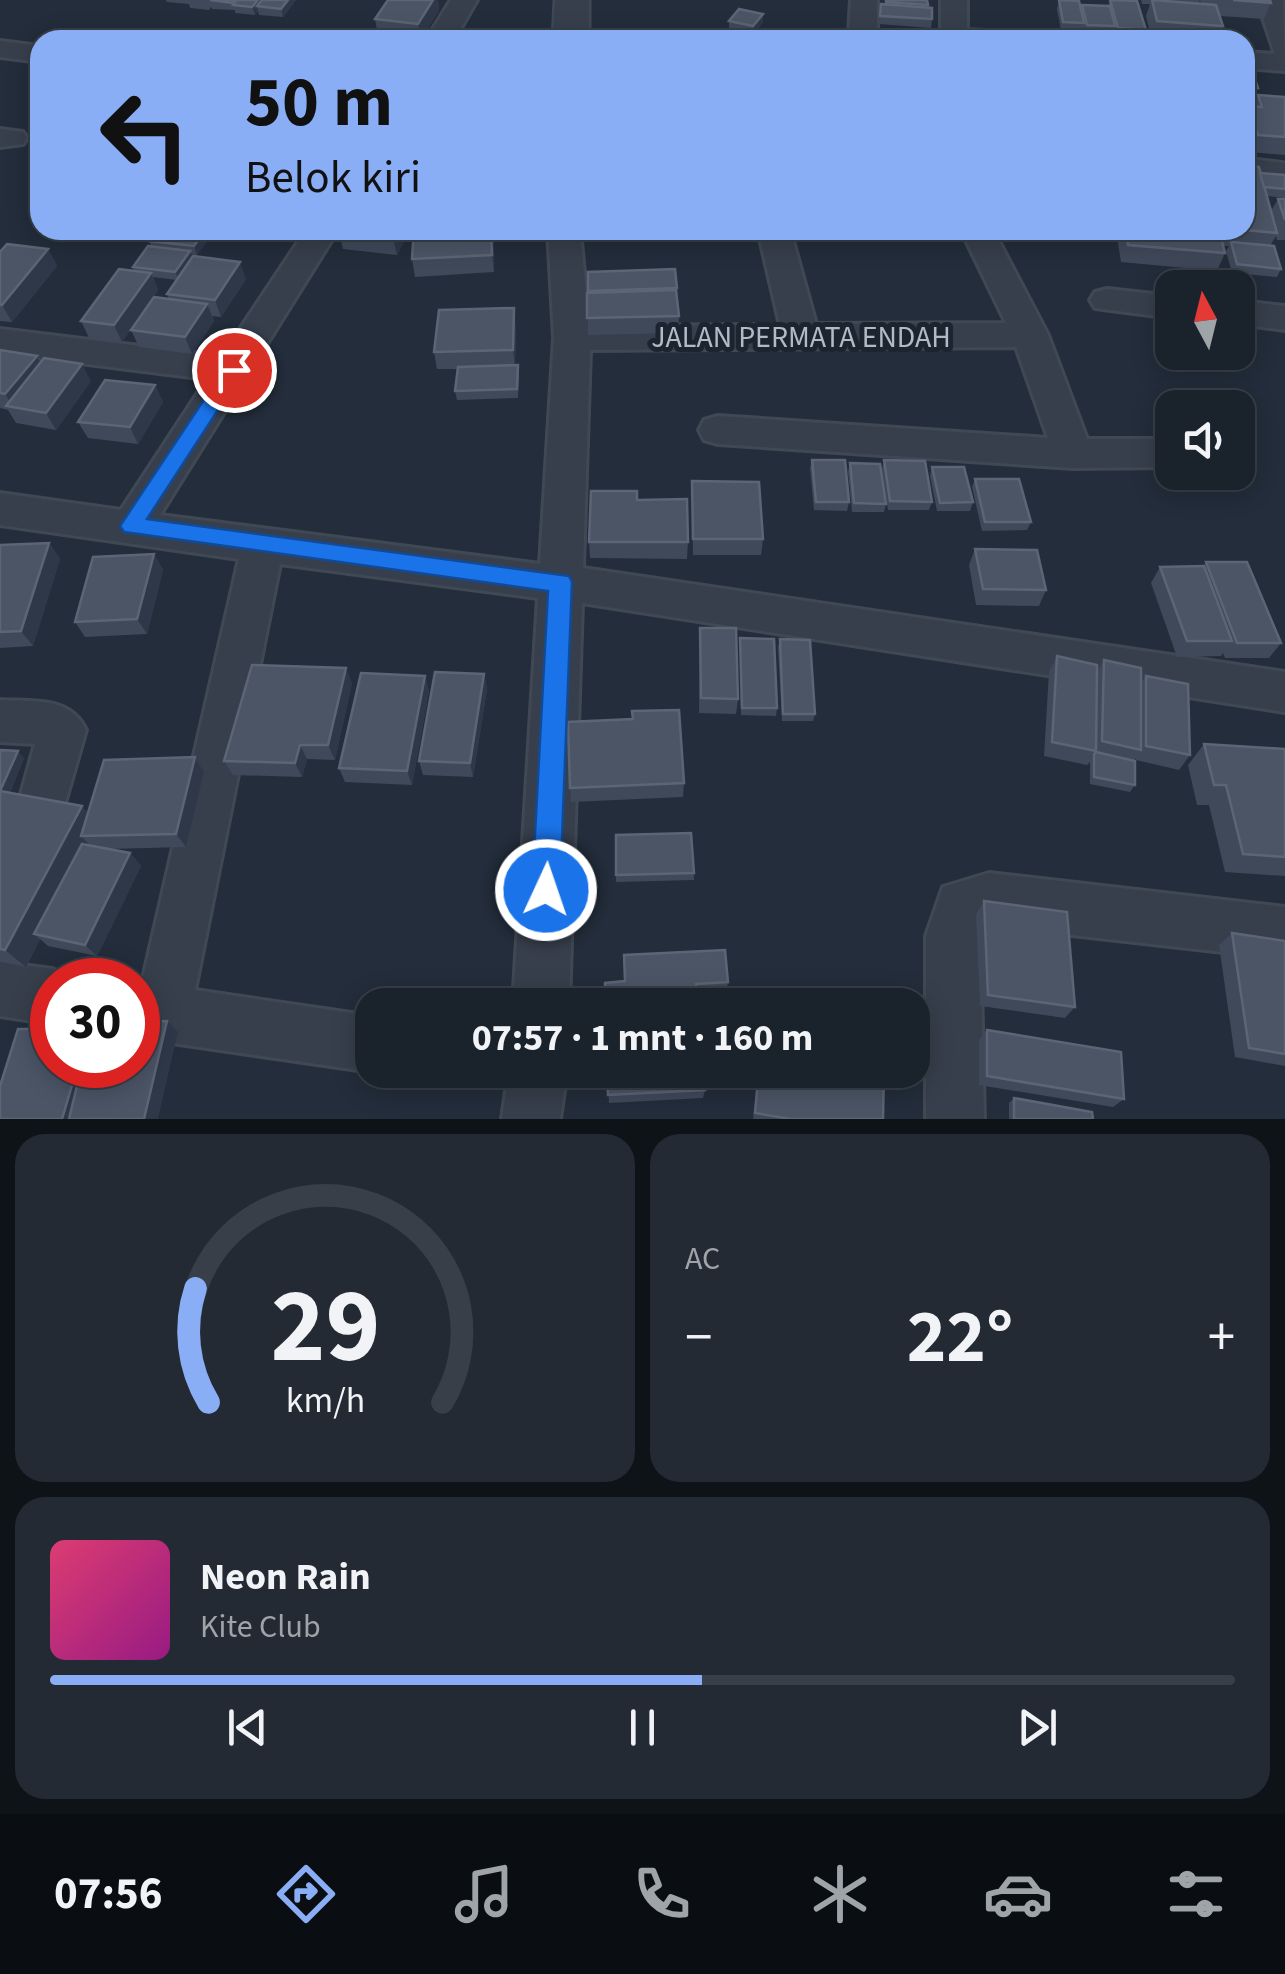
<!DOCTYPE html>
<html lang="id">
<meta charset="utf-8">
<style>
body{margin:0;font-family:"Source Sans 3",sans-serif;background:#232a34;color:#f1f3f6;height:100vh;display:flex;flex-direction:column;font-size:38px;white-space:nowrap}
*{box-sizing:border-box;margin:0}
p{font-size:32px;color:#9fa4a9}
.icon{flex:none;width:55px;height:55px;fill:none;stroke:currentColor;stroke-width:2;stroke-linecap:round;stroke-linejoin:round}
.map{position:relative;height:1119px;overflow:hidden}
.panel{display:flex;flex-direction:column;gap:15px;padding:15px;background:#0e1318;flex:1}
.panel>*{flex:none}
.banner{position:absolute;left:30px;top:30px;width:1225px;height:210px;border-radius:30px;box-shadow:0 5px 25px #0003,0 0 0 2px #383f48;background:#8aaef5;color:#111;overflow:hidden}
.needle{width:65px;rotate:353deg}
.controls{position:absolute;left:1155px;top:270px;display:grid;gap:20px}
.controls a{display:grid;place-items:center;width:100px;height:100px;border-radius:20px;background:#1a222c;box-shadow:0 5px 25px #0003,0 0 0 2px #383f48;font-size:50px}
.speed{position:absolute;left:30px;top:958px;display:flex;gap:20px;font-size:50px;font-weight:700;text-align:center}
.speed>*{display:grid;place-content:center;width:130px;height:130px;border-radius:50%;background:#1a222c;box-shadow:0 5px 25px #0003,0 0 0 2px #383f48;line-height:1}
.speed .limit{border:15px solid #d22;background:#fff;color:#111}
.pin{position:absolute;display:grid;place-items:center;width:85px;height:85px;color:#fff;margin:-42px;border:5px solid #fff;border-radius:50%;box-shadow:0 2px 10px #0007}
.me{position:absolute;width:110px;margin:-55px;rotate:3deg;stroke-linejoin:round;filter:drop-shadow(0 0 8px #0008)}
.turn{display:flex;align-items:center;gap:35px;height:210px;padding:0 50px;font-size:45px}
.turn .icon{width:130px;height:130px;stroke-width:2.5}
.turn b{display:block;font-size:70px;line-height:85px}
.big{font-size:75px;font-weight:700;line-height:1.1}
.panel .card{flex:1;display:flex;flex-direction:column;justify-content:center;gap:15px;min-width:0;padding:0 35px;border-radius:30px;background:#232a34}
.panel .dial{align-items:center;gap:0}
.dial svg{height:260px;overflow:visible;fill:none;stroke:#383f48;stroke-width:7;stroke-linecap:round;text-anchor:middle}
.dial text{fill:#f1f3f6;stroke:none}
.song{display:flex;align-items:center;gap:30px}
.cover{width:120px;height:120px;border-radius:15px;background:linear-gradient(135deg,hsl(340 70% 55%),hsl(310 70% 35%))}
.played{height:10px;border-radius:5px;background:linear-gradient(90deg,#8aaef5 55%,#383f48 55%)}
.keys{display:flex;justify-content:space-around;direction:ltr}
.heat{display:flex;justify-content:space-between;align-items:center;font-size:55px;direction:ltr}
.panel .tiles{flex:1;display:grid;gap:15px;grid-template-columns:1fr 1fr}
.card:last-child{grid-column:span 2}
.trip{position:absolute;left:355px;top:988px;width:575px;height:100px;border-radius:30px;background:#1a222c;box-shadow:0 5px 25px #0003,0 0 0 2px #383f48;font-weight:700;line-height:100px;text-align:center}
.tabs{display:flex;height:160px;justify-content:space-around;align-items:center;background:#0a0e12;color:#9fa4a9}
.tabs .icon{width:70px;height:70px}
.tabs .selected{color:#8aaef5}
.tabs b{font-size:45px;color:#f1f3f6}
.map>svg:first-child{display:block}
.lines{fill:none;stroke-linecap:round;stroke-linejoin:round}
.minor-casing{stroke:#404854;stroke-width:6}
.tertiary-casing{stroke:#404854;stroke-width:5}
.minor{fill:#373f4c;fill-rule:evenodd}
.tertiary{fill:#373f4c;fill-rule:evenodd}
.wall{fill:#3f495a}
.shaded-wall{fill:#2e3849}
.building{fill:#4b5566;stroke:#5c6575;stroke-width:2.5}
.route{fill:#1a73e8;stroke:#114b97;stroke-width:2.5}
.labels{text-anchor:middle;stroke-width:10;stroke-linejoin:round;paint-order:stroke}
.street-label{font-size:30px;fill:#b3bac7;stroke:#1c2430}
</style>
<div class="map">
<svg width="1285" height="1119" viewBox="0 0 1285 1119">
<rect width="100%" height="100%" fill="#232d3b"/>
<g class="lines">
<g class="minor-casing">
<g id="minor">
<polygon points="451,0 477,0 454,40 426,40"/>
<polygon points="851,0 877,0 877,33 873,39 853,39 849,33"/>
<polygon points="941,0 967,0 967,30 1007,32 1021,40 958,40 958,34 945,33 941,27"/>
<polygon points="1257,0 1283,0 1285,71 1245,68 1245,52 1275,54"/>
<polygon points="0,41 40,46 40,62 0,57"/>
<polygon points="0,129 23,132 27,138 23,144 0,147"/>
<polygon points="306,230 338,230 160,515 540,564 554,338 548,230 580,230 589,326 780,325 758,230 790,230 816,324 1006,323 961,230 993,230 1048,335 1087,439 1172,439 1172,467 1073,468 718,444 704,440 699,430 704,420 718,416 1048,438 1016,347 590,350 583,568 1285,672 1285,712 582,603 569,1005 513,1005 538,598 280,564 195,990 372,1016 372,1070 377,1070 372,1072 138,1038 138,982 142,983 239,559 0,525 0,493 121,510 207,379 0,353 0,329 222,356"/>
<polygon points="1107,289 1172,296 1172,318 1095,308 1090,300 1095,292"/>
<polygon points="1238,301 1285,306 1285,330 1238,324"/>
<path d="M0,700C33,702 70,696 86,730L63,810L46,817L29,810L21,794L35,744L0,742Z"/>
<polygon points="989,873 1285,907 1285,959 983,925 980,936 984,1119 926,1119 926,936 943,887"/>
<polygon points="0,962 52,969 72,977 52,980 52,1024 0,1016"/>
<polygon points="509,1070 567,1070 560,1119 502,1119"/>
</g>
</g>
<g class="tertiary-casing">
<g id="tertiary">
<polygon points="555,0 589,0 589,40 553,40"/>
<polygon points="1245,158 1285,163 1285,187 1245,182"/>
</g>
</g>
<use href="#minor" class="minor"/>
<use href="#tertiary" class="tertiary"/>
</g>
<g class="wall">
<polygon points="166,0 296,0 283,17 259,15 258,11 255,15 235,13 235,10 212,9 211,7 209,10 190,8 189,4 167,2"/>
<polygon points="388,0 438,0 439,10 421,40 378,36 375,19"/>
<polygon points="886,0 928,5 932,19 931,28 879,24 881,4 885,4"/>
<polygon points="1059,0 1081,9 1082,5 1108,6 1110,0 1146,30 1143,38 1115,37 1114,31 1112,35 1084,33 1083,27 1082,31 1061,30 1057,9"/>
<polygon points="1141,0 1200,0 1199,3 1201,4 1200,0 1270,0 1271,3 1264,19 1220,16 1223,26 1217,40 1183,40 1151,37 1146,16 1150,4 1142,4"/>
<polygon points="763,14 763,22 753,35 729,29 729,21"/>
<polygon points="1245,56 1258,88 1251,105 1245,105"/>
<polygon points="1258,95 1285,97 1285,155 1250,152 1245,136 1245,113 1248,106 1253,106"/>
<polygon points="1260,173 1285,175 1285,198 1267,196 1271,211 1278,199 1285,199 1285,240 1277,240 1276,236 1270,246 1281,269 1277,277 1232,273 1226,251 1229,246 1223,246 1225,253 1217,271 1121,262 1117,237 1120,230 1245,230"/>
<polygon points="157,230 215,230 197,255 191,254 192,258 246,279 221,317 212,316 214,321 192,354 139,347 131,330 169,299 167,294 177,280 153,277 158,290 122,342 89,338 81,321 134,271 133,267 151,246 149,241"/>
<polygon points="340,230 410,230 397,255 343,249 339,232"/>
<polygon points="414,230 493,230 494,272 415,277 412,259"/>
<polygon points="584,230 655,230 654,231 584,233"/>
<polygon points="48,249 57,266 12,322 0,321 0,252"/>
<polygon points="675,269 679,316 678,333 588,335 588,272"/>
<polygon points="516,326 515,365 518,365 519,374 518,398 457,400 455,391 457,369 437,369 434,352"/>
<polygon points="0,350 91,381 56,430 16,423 8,410 0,408"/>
<polygon points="155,385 163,402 138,444 88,438 78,422"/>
<polygon points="812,460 849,502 847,511 814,510 810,468"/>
<polygon points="884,460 932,502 929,510 888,510 882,469"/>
<polygon points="850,463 886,504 884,512 852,512 848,472"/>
<polygon points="932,467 973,502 970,511 937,511 930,476"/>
<polygon points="975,479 1031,522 1027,530 982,531 972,487"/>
<polygon points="692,481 763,539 761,555 693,555"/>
<polygon points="637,500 688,542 687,559 590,558 589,542"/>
<polygon points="49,543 60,559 33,646 0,648 0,545"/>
<polygon points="975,549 1046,590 1039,606 976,605 969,565"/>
<polygon points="154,554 163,570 147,634 85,637 75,622"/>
<polygon points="1206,562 1281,643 1269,658 1225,658 1223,653 1221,656 1177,657 1151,583 1160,567 1203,566"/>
<polygon points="700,628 738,699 736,714 699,713"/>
<polygon points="740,638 777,708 776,716 741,715"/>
<polygon points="780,639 815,714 813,721 782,721 778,647"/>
<polygon points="1057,656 1097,671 1104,660 1141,683 1146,676 1190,755 1179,770 1136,760 1136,758 1134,761 1135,785 1130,792 1090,784 1090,762 1087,765 1044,756 1049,672"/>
<polygon points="484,674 487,689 473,777 423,775 419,761"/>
<polygon points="425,676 429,691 412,785 345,782 339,768"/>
<polygon points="352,683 335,760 307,759 302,777 233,775 224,761"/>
<polygon points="1204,744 1285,749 1285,876 1225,872 1209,805 1197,805 1188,765"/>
<polygon points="0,750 24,758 10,793 82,806 88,814 195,757 204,772 186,847 108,849 130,853 141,866 97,956 48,946 40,939 26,967 0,961"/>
<polygon points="684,783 683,797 571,802 570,788"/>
<polygon points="616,835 694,873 694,880 616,882"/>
<polygon points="984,901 1075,1007 1065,1018 980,1006 976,914"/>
<polygon points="1232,933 1285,941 1285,1066 1235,1057 1219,945"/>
<polygon points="728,982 726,993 697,995 605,983"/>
<polygon points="987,1030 1124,1099 1113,1107 979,1085 979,1040"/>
<polygon points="607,1070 705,1090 703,1098 609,1103"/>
<polygon points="758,1070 792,1072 792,1070 884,1070 883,1119 753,1119"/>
<polygon points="1014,1098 1093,1119 1009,1119 1009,1103"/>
</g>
<g class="shaded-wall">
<polygon points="258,0 267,0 257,6 258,11 255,15 252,7"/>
<polygon points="288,0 296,0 283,17 281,9"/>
<polygon points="433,0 438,0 439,10 421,40 418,24"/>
<polygon points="763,14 763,22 753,35 753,26"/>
<polygon points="205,230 215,230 197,255 194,246"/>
<polygon points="398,230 410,230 397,255 393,238"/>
<polygon points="491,230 493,230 494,272 492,255"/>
<polygon points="48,249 57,266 12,322 2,305"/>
<polygon points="190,251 193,260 179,280 175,272"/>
<polygon points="240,262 246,279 221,317 215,300"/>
<polygon points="151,273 158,290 122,342 114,325"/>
<polygon points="207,304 214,321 192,354 185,337"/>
<polygon points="514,308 516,326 515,367 513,350"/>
<polygon points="37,356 46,374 14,408 5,394"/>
<polygon points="82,364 91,381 56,430 46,413"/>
<polygon points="155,385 163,402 138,444 130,427"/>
<polygon points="49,543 60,559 33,646 21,631"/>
<polygon points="154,554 163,570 147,634 137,619"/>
<polygon points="346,668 352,683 335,760 328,745"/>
<polygon points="484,674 487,689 473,777 470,763"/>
<polygon points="425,676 429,691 412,785 407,771"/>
<polygon points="300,745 307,759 302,777 295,763"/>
<polygon points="18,751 24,758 6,803 0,792"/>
<polygon points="195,757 204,772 186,847 176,834"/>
<polygon points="82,806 98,826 81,836 89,844 41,936 34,934 40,939 26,967 5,950"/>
<polygon points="130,853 141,866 97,956 85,945"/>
<polygon points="167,1021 178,1032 158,1119 144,1119"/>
<polygon points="78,1065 94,1065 79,1119 62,1119"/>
</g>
<g class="building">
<polygon points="210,0 234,0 232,3"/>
<polygon points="237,0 258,0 252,7 233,5"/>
<polygon points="262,0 288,0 281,9 257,6"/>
<polygon points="388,0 433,0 418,24 375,19"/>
<polygon points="886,0 927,0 928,5 886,2"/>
<polygon points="1059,0 1079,1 1084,23 1063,22"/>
<polygon points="1110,0 1137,1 1146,30 1118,28"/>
<polygon points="1152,0 1216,5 1223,26 1157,21"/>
<polygon points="1233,0 1270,0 1271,3"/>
<polygon points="881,4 932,8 932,19 880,16"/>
<polygon points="1082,5 1110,6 1115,26 1087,25"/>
<polygon points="739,9 763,14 753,26 729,21"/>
<polygon points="262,31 283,33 278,40 255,40"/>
<polygon points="288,32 315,34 311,40 282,40"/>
<polygon points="1245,56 1247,56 1258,88 1245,87"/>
<polygon points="1258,95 1285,97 1285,137 1258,135 1248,106 1262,107"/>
<polygon points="1245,166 1259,167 1277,233 1245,230"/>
<polygon points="1260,173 1285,175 1285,189 1264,187"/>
<polygon points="1278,199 1285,199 1285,220"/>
<polygon points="157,230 205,230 194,246 149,241"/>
<polygon points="340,230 398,230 393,238 339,232"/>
<polygon points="414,230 491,230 492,255 412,259"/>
<polygon points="1125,230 1219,230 1225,253 1128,245"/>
<polygon points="1231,242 1274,246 1281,269 1237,264"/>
<polygon points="7,244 48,249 2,305 0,305 0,252"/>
<polygon points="148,246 190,251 175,272 133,267"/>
<polygon points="193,256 240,262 215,300 167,294"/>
<polygon points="119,269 151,273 114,325 81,321"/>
<polygon points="675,269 677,288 588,291 588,272"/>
<polygon points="676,290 679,316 587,318 587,293"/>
<polygon points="154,297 207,304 185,337 131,330"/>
<polygon points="514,308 513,350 434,352 439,310"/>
<polygon points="0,350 37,356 5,394 0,393"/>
<polygon points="44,358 82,364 46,413 6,406"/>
<polygon points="518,365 517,389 455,391 458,367"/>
<polygon points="105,380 155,385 130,427 78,422"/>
<polygon points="812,460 845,460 849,502 816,502"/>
<polygon points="884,460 925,461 932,502 890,501"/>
<polygon points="850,463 880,464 886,504 854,503"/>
<polygon points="932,467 964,467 973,502 940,503"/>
<polygon points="975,479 1019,479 1031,522 985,522"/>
<polygon points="692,481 759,482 763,539 693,539"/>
<polygon points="591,491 637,491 637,500 687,499 688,542 589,542"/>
<polygon points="49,543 21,631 0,632 0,545"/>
<polygon points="975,549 1037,550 1046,590 983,589"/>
<polygon points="154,554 137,619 75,622 93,557"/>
<polygon points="1206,562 1247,562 1281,643 1237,643"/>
<polygon points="1204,566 1232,641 1187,641 1160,567"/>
<polygon points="700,628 736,628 738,699 701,698"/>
<polygon points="740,638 774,639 777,708 742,708"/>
<polygon points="780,639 810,640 815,714 783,714"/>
<polygon points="1057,656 1097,665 1096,751 1052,742"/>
<polygon points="1104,660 1141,668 1141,750 1102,741"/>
<polygon points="252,665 346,668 328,745 300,745 295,763 224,761"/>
<polygon points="435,672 484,674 470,763 419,761"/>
<polygon points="361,673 425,676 407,771 339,768"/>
<polygon points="1146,676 1188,684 1190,755 1146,746"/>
<polygon points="679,710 684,783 570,788 568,722 633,719 632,711"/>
<polygon points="1204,744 1285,749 1285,857 1243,854 1226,785 1214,785"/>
<polygon points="0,750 18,751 0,791"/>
<polygon points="1096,752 1135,761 1135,785 1094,777 1094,754"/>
<polygon points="195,757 176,834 81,836 104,760"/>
<polygon points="0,791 82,806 5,950 0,949"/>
<polygon points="691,833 694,873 616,875 616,835"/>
<polygon points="82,844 130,853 85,945 34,934"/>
<polygon points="984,901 1067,912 1075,1007 988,995"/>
<polygon points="1232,933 1285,941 1285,1054 1249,1048"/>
<polygon points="725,950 728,982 696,984 698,1005 605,1005 605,983 625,981 624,955"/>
<polygon points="167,1021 144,1119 69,1119 82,1065 138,1065 138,1022"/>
<polygon points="18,1029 52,1029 52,1065 78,1065 62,1119 0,1119 0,1086"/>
<polygon points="987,1030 1121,1052 1124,1099 987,1076"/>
<polygon points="607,1070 703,1070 705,1090 608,1095"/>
<polygon points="759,1070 782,1070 794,1072 795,1070 884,1070 883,1119 791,1119 755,1113"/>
<polygon points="1014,1098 1092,1112 1093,1119 1014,1119"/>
</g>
<polygon class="route" points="234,363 244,370 147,519 569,576 572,582 560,890 556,899 546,903 536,899 532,890 548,591 124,532 120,526 124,520 227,365"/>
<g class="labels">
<g class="street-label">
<text x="801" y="347">JALAN PERMATA ENDAH</text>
</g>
</g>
</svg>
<div class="controls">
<a><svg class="needle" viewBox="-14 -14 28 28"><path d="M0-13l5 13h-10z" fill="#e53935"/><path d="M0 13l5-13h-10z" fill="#9fa4a9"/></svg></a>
<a><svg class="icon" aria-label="sound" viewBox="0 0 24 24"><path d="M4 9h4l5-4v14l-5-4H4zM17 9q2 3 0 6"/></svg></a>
</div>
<div class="speed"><div class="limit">30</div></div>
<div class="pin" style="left:234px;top:370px;background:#d93025"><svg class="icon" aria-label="arrive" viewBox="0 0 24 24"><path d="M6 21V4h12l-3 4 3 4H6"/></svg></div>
<svg class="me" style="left:546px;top:890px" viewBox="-20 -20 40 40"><circle r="17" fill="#1a73e8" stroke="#fff" stroke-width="3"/><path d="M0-11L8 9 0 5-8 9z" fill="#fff"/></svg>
<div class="trip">07:57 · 1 mnt · 160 m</div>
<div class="banner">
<div class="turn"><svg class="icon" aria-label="left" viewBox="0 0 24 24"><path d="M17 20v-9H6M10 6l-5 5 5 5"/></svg><div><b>50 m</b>Belok kiri</div></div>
</div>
</div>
<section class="panel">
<div class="tiles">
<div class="card dial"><svg viewBox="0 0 100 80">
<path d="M14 69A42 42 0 1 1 86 69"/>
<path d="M14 69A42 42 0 0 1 10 34" stroke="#8aaef5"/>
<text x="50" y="56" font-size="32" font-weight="700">29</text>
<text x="50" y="72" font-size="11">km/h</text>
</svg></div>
<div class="card"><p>AC</p>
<div class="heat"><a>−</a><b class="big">22°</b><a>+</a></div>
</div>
<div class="card">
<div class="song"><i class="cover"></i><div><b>Neon Rain</b><p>Kite Club</p></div></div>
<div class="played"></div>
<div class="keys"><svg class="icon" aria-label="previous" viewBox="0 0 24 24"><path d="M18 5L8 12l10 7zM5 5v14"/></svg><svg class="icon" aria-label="pause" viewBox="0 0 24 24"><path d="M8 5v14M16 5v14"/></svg><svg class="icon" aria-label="next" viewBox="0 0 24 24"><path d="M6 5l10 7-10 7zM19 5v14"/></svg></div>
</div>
</div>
</section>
<nav class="tabs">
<b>07:56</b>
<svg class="icon selected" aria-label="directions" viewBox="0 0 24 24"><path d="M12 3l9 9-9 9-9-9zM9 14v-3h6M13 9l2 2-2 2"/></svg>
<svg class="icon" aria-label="music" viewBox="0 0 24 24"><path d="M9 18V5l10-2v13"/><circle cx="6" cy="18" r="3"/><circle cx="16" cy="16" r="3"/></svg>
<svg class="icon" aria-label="phone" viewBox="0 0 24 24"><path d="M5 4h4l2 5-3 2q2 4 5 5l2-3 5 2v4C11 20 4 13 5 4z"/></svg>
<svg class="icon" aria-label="climate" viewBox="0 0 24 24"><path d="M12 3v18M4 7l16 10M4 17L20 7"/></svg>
<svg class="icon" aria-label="car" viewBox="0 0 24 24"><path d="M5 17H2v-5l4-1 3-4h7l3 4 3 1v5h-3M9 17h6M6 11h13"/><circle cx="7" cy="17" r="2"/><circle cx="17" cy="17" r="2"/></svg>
<svg class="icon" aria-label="filters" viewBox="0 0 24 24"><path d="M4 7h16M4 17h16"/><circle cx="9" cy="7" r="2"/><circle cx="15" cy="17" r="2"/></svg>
</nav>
